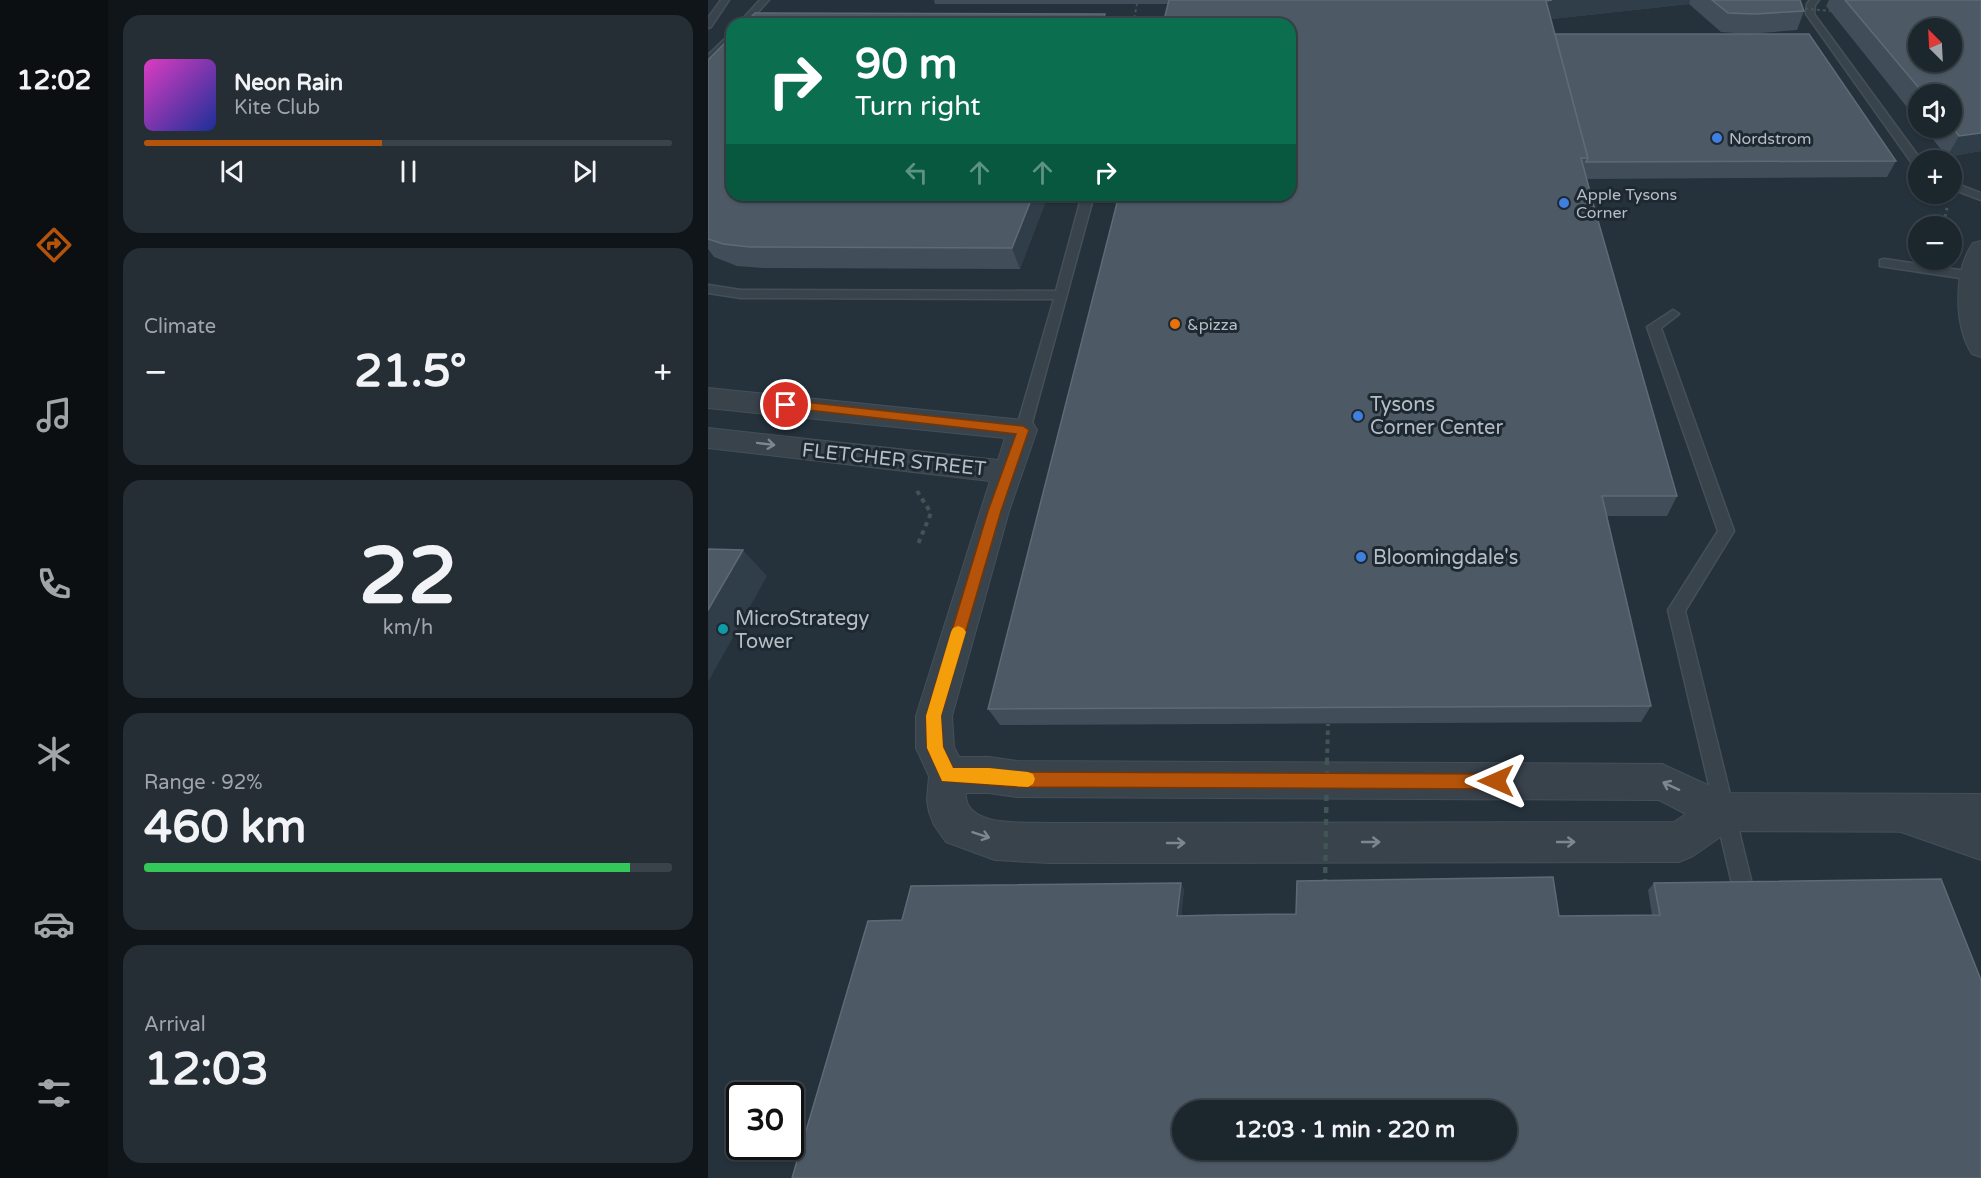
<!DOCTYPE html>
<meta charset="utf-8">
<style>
body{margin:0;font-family:"Varela Round",sans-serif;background:#252e35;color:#f1f3f6;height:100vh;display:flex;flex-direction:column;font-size:22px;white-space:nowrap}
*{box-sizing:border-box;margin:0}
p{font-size:20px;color:#a0a5aa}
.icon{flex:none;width:33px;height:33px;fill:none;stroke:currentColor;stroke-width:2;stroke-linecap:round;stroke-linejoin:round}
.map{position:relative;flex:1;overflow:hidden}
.panel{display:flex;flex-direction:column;gap:15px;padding:15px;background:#0f1519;width:600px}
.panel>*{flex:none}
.hud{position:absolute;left:18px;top:18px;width:570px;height:183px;border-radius:18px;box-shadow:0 2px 4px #0004,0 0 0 2px #3a4349;background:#0b6e4f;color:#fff;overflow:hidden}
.needle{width:39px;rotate:336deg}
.fabs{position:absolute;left:1200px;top:18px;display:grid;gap:12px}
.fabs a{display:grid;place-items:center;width:54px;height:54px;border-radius:50%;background:#1c262d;box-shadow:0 2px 4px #0004,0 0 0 2px #3a4349;font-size:30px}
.speed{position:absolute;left:18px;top:1082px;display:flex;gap:12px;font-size:30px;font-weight:700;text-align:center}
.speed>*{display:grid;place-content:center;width:78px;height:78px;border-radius:50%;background:#1c262d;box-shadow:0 2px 4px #0004,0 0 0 2px #3a4349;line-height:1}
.speed .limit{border:3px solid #111;border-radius:9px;background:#fff;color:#111}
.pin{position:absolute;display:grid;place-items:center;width:51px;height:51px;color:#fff;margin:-26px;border:3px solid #fff;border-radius:50%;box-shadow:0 2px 6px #0007}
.me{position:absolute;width:66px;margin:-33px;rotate:270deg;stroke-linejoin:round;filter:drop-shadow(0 0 4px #0008)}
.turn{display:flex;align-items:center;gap:21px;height:126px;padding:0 30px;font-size:27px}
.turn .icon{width:78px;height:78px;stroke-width:2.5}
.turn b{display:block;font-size:42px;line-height:51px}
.lanes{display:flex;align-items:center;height:57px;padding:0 30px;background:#0003;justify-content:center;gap:30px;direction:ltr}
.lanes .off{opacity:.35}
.big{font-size:45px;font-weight:700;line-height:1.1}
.panel .card{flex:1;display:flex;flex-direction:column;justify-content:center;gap:9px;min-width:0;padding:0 21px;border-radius:18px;background:#252e35}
.panel .dial{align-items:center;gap:0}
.dial b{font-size:78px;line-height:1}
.song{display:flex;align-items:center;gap:18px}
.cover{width:72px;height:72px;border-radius:9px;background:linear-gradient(135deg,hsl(310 70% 55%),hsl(230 70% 35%))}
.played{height:6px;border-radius:3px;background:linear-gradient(90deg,#b45309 45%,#3a4349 45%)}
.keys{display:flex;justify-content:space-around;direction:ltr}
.heat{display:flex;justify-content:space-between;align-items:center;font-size:33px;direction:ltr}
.charge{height:9px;border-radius:4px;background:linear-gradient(90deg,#34c759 92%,#3a4349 0)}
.trip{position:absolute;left:464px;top:1100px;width:345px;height:60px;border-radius:30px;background:#1c262d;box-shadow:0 2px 4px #0004,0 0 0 2px #3a4349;font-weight:700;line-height:60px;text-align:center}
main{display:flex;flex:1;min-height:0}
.tab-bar{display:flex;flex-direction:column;width:108px;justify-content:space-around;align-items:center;background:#0b0f12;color:#a0a5aa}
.tab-bar .icon{width:42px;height:42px}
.tab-bar .on{color:#b45309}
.tab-bar b{font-size:27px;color:#f1f3f6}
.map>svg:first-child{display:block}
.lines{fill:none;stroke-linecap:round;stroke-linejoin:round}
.service-casing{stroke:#454f58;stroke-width:3}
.minor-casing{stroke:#454f58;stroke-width:2}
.tertiary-casing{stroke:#454f58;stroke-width:2}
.path-far2{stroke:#405554;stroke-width:2;stroke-dasharray:3 3;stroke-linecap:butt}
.path-far1{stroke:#405554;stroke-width:3;stroke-dasharray:4 4;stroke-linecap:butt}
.path{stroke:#405554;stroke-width:4;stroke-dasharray:4.5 4.5;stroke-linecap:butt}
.service{fill:#39434c;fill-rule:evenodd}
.minor{fill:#39434c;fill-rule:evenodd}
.tertiary{fill:#39434c;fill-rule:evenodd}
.path-bridge-far2{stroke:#405554;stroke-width:2;stroke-dasharray:3 3;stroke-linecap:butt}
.path-bridge-far1{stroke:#405554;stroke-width:4;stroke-dasharray:4.5 4.5;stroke-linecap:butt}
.path-bridge{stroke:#405554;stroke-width:4.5;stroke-dasharray:6 6;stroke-linecap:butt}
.wall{fill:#414e5a}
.shaded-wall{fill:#303e49}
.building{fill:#4d5a66;stroke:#5e6a75;stroke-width:1.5;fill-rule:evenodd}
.oneway{stroke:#7d8790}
.route{fill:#b45309;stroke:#753606;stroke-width:1.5}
.slow{fill:#f59e0b}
.shop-dot{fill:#3f7fe0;stroke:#1e2831;stroke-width:2}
.food-dot{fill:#e8710a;stroke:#1e2831;stroke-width:2}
.culture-dot{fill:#0f9aa8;stroke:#1e2831;stroke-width:2}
.labels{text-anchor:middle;stroke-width:6;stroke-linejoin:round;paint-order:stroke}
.far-poi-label{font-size:16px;fill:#b5bec7;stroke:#1e2831;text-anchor:start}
.poi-label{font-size:20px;fill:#b5bec7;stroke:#1e2831;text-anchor:start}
.street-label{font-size:20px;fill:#b5bec7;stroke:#1e2831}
</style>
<main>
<nav class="tab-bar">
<b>12:02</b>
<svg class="icon on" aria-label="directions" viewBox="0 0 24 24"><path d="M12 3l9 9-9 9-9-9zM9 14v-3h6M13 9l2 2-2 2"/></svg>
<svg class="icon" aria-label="music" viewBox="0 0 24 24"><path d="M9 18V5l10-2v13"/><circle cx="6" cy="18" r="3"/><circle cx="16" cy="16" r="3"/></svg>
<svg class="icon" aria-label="phone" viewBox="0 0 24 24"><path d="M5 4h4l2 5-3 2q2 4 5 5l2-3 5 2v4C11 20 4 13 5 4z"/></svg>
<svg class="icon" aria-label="climate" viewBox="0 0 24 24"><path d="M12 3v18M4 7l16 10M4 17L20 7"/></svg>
<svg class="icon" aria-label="car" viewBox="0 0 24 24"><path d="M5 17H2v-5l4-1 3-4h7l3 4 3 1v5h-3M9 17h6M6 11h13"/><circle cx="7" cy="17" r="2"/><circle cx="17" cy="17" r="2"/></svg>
<svg class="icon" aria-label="filters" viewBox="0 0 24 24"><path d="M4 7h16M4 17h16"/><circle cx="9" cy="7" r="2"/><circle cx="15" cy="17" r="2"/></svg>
</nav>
<section class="panel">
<div class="card">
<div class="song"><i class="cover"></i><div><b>Neon Rain</b><p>Kite Club</p></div></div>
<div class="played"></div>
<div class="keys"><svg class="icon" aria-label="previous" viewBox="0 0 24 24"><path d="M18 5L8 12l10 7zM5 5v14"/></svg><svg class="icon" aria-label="pause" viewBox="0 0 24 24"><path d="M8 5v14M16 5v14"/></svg><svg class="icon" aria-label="next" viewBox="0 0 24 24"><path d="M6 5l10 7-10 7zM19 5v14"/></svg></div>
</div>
<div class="card"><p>Climate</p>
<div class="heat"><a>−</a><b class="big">21.5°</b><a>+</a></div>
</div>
<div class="card dial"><b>22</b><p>km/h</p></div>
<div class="card"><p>Range · 92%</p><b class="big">460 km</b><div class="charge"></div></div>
<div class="card"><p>Arrival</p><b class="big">12:03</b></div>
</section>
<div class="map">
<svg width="1273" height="1178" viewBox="0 0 1273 1178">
<rect width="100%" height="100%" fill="#25323c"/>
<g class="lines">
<g class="service-casing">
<g id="service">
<polygon points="13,0 21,0 3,27 0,28 0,18"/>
<polygon points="52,0 61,0 39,24 30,24"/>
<polygon points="1102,0 1111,0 1107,5 1106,14 1213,160 1210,160 1210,167 1206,166 1098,14 1099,4"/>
<polygon points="24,32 24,40 0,63 0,55"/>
<polygon points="1244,182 1273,193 1273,200 1244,189"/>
<polygon points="374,195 386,195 322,430 315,435 308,430 346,299 33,298 0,293 0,285 33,290 348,291"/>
<polygon points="1176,259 1265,272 1271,276 1265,280 1172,266 1172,260"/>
<polygon points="965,310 971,314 953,328 1026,531 977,611 1045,888 1042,895 1035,898 1028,895 1025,888 960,610 1010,531 939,327"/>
</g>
</g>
<g class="minor-casing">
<path id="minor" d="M0,388L315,420L325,423L329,430L301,511L244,716L246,747L251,757H281L309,761L954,764L1017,793L1273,794V832L1021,831L985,856L971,862L342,863L287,860L238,842L226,825L221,812L219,800L221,776L208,748V716L282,481L0,448V428L290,460L297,438L0,408ZM258,793H281L309,797L951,800L978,814L966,822L342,823C318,822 255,828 258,793Z"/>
</g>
<g class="tertiary-casing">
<g id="tertiary">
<path d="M1273,241V357L1264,354C1246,326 1245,271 1265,243Z"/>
<polygon points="1190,794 1273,820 1273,860 1176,826 1171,813 1176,800"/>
</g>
</g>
<polyline class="path-far2" points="425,24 429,4"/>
<polyline class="path-far1" points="1235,226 1239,208"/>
<polyline class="path" points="209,491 223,513 210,544"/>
<use href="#service" class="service"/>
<use href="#minor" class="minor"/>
<use href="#tertiary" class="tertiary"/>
<polyline class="path-bridge-far2" points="1091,8 1122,11"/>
<polyline class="path-bridge-far1" points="619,762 620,724"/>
<polyline class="path-bridge" points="617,885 619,761"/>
</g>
<g class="wall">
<polygon points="226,0 1092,0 1096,11 1089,30 1040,34 1013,32 981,4 843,19 847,34 1188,161 1179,177 879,179 887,210 969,496 959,516 899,516 943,706 933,722 292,725 280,709 460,4 227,4"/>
<polygon points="1121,0 1273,0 1273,151 1239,157 1216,128 1244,128 1244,94 1210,94 1210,121 1118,6"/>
<polygon points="24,195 340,195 312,269 55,268 29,266 6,257 0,249 0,239"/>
<polygon points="946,883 1273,980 194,920 476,889 473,916 851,916 944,915 940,890"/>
</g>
<g class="shaded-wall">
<polygon points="844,0 982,0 981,4 835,20 838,1"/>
<polygon points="397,14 399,24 393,24"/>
<polygon points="1273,133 1273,151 1239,157 1251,136"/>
<polygon points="325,195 340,195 312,269 304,248"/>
<polygon points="35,550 59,576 0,682 0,610"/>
<polygon points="473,883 476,889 473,921 469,916"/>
</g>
<g class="building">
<polygon points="461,0 844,0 838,1 880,158 873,158 887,210 969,496 894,496 943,706 280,709 411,195 582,195 582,24 455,24"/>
<polygon points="1004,0 1092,0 1096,11 1047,14 1020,13"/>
<path d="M1137,0H1273V133L1251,136L1244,127V94H1216ZM1210,28H1244V62H1210Z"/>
<polygon points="47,13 397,14 393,24 36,24"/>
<polygon points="847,34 1101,34 1188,161 878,162 880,158"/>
<polygon points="24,36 24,195 325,195 304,248 42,247 15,244 0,239 0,60"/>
<polygon points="0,549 35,550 0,610"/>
<path d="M845,877L851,916L952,915L946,883L1233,879L1273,980V1178H84L160,921L194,920L203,886L473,883L469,916L509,915L588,914L589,881ZM474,1110H798V1149H474Z"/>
</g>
<defs><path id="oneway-shaft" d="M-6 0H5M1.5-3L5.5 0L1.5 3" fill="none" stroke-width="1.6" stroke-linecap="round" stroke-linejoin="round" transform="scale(1.5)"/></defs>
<g class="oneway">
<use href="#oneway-shaft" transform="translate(58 444) rotate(7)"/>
<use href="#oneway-shaft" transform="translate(963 786) rotate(-155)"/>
<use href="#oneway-shaft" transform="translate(273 835) rotate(18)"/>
<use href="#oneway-shaft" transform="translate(663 842)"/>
<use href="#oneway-shaft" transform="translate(858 842)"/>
<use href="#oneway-shaft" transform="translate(468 843)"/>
</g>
<polygon class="route" points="78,400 315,426 321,430 293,511 233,716 235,747 245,768 281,768 309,772 788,774 794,776 796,781 794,786 788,789 309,787 234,781 219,748 218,716 280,511 308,434 74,407 72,405"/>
<polygon class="slow" points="250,626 255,628 258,632 233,716 235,747 245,768 281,768 320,772 325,774 327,779 325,784 320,787 234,781 219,748 218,716 243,632 245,628"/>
<g class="shop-dot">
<circle cx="1009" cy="138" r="6"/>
<circle cx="856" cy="203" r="6"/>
<circle cx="650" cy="416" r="6"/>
<circle cx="653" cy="557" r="6"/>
</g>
<circle class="food-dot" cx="467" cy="324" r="6"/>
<circle class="culture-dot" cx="15" cy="629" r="6"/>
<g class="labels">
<g class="far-poi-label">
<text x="1021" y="144">Nordstrom</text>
<text x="868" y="200">Apple Tysons<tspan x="868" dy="18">Corner</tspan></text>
<text x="479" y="330">&amp;pizza</text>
</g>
<g class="poi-label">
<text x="662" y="411">Tysons<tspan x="662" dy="23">Corner Center</tspan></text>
<text x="665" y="564">Bloomingdale's</text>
<text x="27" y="625">MicroStrategy<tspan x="27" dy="23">Tower</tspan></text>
</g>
<g class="street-label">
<text transform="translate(186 459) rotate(6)" y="7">FLETCHER STREET</text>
</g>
</g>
</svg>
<div class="fabs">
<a><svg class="needle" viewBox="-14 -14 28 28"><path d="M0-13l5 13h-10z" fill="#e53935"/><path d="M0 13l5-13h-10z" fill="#a0a5aa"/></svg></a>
<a><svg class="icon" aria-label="sound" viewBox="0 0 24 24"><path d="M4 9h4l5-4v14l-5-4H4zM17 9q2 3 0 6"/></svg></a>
<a>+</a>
<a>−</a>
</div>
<div class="speed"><div class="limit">30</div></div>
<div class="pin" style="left:78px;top:405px;background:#d93025"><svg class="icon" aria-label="arrive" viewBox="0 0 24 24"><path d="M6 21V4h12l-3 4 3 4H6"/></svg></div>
<svg class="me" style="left:788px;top:781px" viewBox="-20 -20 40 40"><path d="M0-17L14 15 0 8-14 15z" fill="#b45309" stroke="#fff" stroke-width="4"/></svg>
<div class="trip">12:03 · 1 min · 220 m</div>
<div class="hud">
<div class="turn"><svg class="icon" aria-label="right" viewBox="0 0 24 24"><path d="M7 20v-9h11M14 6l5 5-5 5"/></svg><div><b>90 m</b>Turn right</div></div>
<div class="lanes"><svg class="icon off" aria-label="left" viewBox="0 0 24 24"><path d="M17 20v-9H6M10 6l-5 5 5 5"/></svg><svg class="icon off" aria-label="ahead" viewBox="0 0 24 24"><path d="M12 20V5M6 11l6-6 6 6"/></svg><svg class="icon off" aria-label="ahead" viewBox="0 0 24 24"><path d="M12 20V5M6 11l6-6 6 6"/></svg><svg class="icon" aria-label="right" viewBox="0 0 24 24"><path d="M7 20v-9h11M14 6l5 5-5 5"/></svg></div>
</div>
</div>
</main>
